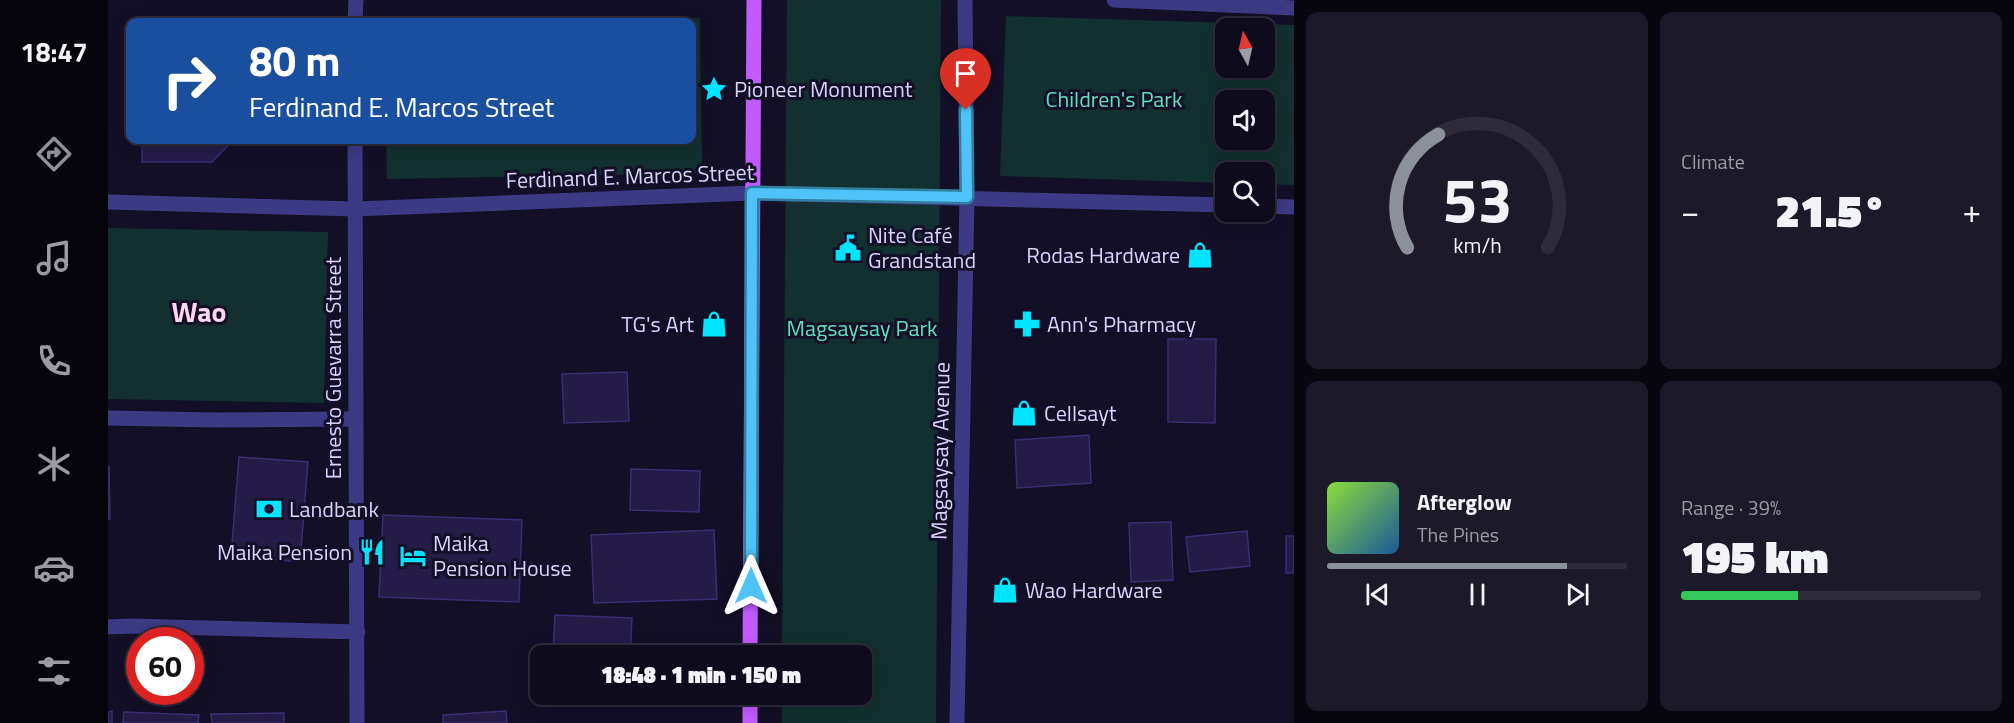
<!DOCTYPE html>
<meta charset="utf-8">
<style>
body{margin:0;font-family:"Titillium Web",sans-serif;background:#1c1929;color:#f1f3f6;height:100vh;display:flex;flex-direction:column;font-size:22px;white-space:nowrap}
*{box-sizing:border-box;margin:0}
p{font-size:20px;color:#9b9ba3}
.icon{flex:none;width:33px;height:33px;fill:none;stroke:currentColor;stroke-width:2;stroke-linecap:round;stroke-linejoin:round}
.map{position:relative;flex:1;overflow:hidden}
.drawer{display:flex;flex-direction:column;gap:12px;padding:12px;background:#08060f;width:720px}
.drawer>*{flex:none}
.guide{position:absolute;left:18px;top:18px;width:570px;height:126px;border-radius:12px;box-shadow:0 3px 15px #0003,0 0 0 2px #2e2b3b;background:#1a4fa0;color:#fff;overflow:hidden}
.needle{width:39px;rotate:352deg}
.buttons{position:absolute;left:1107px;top:18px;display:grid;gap:12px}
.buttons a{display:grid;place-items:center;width:60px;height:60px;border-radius:12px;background:#0e0b1c;box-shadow:0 3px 15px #0003,0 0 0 2px #2e2b3b;font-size:30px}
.speed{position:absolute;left:18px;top:627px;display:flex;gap:12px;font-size:30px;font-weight:700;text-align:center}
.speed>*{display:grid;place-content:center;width:78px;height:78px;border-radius:50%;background:#0e0b1c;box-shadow:0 3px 15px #0003,0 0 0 2px #2e2b3b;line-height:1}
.speed .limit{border:9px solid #d22;background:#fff;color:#111}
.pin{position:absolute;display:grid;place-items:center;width:51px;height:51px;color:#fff;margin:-62px -26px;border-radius:50% 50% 50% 0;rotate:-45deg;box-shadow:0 0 6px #0007}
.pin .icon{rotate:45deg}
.me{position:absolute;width:66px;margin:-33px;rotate:0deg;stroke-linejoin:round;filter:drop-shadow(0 0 4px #0008)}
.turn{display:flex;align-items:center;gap:21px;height:126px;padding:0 24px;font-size:27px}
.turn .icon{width:78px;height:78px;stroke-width:2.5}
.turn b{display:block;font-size:42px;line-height:51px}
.big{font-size:45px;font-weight:800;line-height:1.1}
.drawer .card{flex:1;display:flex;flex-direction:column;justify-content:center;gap:9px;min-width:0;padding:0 21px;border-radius:12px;background:#1c1929}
.drawer .dial{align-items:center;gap:0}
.dial svg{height:156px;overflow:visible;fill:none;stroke:#2e2b3b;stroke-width:7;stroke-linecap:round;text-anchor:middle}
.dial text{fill:#f1f3f6;stroke:none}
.song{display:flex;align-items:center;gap:18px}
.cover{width:72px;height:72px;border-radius:9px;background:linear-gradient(135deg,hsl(90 70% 55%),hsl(210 70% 35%))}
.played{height:6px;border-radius:3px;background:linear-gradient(90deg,#8c9099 80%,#2e2b3b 80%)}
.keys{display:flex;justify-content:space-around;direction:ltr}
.heat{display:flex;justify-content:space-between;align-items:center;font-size:33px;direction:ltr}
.charge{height:9px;border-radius:4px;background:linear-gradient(90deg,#34c759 39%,#2e2b3b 0)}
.drawer .tiles{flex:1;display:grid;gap:12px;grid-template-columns:repeat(2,1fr)}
.trip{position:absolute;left:422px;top:645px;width:342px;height:60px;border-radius:12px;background:#0e0b1c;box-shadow:0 3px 15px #0003,0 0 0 2px #2e2b3b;font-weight:800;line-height:60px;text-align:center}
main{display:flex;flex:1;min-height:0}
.tab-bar{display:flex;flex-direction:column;width:108px;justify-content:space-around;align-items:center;background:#06040b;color:#9b9ba3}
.tab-bar .icon{width:42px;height:42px}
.tab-bar .selected{color:#8c9099}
.tab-bar b{font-size:27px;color:#f1f3f6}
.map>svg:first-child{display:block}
.green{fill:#12302f;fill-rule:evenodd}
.building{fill:#241b47;stroke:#3b2d73;stroke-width:1.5}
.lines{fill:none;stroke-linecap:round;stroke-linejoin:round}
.street{stroke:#3d3a85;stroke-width:15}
.primary{stroke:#c25bff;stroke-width:15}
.route-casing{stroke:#337fa1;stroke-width:15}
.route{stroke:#4fc3f7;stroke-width:10}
.labels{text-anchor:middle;stroke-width:6;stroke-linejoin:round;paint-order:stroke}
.poi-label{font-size:22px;fill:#d9d4ff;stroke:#130f26;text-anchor:start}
.park-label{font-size:22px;fill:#5fe0c0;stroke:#130f26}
.street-label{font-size:22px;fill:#d9d4ff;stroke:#130f26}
.district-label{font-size:28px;font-weight:bold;fill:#ffd6f0;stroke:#130f26}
</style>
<main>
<nav class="tab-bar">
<b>18:47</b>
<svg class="icon selected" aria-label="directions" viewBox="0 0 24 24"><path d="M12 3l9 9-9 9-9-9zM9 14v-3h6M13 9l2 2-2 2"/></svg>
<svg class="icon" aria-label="music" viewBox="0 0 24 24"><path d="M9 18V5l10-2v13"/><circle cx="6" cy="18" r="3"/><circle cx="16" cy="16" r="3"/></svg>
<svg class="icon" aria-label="phone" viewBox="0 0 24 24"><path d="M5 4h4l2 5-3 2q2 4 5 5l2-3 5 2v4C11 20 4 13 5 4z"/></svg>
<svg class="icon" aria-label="climate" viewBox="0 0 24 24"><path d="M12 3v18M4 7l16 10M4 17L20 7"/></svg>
<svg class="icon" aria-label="car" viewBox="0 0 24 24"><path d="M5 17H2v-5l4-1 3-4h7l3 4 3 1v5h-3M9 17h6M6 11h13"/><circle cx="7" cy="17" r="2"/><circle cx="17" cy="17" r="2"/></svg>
<svg class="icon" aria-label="filters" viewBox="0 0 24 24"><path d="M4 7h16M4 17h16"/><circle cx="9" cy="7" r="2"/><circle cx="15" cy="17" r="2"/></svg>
</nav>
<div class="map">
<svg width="1186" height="723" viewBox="0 0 1186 723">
<rect width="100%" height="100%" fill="#130f26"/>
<g class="green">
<polygon points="679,0 833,0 828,723 674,723 674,695 753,694 753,656 674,655"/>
<path d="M898,16L1186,25V185L1157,184L1156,172H1118L1117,183L892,176ZM1118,28H1156V68H1118ZM1118,100H1156V140H1118Z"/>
<polygon points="592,18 594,173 279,179 278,140 584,140 584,22 361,22"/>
<polygon points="0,228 220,232 216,403 0,399"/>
</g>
<g class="building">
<polygon points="34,140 125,140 104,162 34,162"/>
<polygon points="1060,339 1108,339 1107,423 1060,422"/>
<polygon points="519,372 521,421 456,423 454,374"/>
<polygon points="981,435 983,483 909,488 907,440"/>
<polygon points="131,457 200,462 192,562 123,556"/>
<polygon points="0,466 1,466 2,519 0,519"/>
<polygon points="523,469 592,471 591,512 522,510"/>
<polygon points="275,515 414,520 411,602 271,597"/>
<polygon points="1063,522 1065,580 1023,582 1021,523"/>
<polygon points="606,530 609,599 486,603 483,535"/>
<polygon points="1139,531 1142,566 1082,572 1078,537"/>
<rect x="1178" y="536" width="8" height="37"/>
<polygon points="447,615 524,618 522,656 445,656"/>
<polygon points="444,694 521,694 521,704 444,701"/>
<polygon points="4,711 4,723 0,723 0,712"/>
<polygon points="398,711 399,723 335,723 335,715"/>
<polygon points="16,712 91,715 90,723 15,723"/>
<polygon points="176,713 176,723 104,723 103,714"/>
</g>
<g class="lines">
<g class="street">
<polyline points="1006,0 1186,8"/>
<polyline points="247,22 248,0"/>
<polyline points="247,140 249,723"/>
<polyline points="0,202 247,209 644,193 1118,205"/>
<polyline points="1156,206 1186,207"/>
<polyline points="0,418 107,420 246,419"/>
<polyline points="0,627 23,626 250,632"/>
<polyline points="849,723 859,197 857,0"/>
</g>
<g class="primary">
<polyline points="642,656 646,0"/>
<polyline points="642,723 642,694"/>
</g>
</g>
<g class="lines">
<g class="route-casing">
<polyline id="route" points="643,586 644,193 859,197 858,110"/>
</g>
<use href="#route" class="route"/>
</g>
<defs>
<g id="sight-bare" transform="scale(2.07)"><path d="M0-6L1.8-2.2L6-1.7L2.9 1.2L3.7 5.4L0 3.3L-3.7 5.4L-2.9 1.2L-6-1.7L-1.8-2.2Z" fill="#00e5ff" stroke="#130f26" stroke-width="2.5" paint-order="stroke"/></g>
<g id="civic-bare" transform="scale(2.07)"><path d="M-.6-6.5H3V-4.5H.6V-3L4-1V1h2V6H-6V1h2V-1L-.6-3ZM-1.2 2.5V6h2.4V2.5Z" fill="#00e5ff" stroke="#130f26" stroke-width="2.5" paint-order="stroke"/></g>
<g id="shop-bare" transform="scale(2.07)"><path d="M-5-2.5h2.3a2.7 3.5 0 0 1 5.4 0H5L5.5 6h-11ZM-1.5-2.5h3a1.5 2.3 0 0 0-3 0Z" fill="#00e5ff" stroke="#130f26" stroke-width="2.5" paint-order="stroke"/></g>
<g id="pharmacy-bare" transform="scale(2.07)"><path d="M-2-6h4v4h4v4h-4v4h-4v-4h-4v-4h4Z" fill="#00e5ff" stroke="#130f26" stroke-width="2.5" paint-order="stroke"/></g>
<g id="bank-bare" transform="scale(2.07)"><path d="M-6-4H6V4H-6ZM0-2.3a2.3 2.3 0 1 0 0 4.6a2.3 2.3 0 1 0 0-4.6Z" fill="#00e5ff" stroke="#130f26" stroke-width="2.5" paint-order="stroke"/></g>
<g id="restaurant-bare" transform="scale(2.07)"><path d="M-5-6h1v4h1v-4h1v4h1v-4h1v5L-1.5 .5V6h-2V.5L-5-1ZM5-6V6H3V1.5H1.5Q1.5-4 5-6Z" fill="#00e5ff" stroke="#130f26" stroke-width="2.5" paint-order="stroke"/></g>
<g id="hotel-bare" transform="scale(2.07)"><path d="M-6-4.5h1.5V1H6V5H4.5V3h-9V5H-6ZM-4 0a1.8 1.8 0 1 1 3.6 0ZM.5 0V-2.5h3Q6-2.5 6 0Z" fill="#00e5ff" stroke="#130f26" stroke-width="2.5" paint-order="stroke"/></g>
</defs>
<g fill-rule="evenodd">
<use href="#sight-bare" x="606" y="89"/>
<use href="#civic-bare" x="740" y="248"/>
<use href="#shop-bare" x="1092" y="255"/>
<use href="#shop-bare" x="606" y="324"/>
<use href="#pharmacy-bare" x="919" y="324"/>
<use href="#shop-bare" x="916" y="413"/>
<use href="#bank-bare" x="161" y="509"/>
<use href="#restaurant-bare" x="264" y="552"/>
<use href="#hotel-bare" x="305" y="556"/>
<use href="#shop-bare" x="897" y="590"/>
</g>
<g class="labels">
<g class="poi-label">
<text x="626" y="97">Pioneer Monument</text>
<text x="760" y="243">Nite Café<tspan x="760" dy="25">Grandstand</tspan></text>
<text x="1072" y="263" text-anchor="end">Rodas Hardware</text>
<text x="586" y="332" text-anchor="end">TG's Art</text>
<text x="939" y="332">Ann's Pharmacy</text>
<text x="936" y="421">Cellsayt</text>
<text x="181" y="517">Landbank</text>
<text x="325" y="551">Maika<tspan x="325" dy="25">Pension House</tspan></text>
<text x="244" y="560" text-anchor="end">Maika Pension</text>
<text x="917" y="598">Wao Hardware</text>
</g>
<g class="park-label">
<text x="1006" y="107">Children's Park</text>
<text x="754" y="336">Magsaysay Park</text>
</g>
<g class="street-label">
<text transform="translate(522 176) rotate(-2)" y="8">Ferdinand E. Marcos Street</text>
<text transform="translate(225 368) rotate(-90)" y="8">Ernesto Guevarra Street</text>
<text transform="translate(832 451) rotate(-89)" y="8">Magsaysay Avenue</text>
</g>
<g class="district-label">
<text x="91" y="322">Wao</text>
</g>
</g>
</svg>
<div class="buttons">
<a><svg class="needle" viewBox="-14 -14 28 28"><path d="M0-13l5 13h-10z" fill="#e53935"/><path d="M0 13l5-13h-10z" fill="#9b9ba3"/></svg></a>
<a><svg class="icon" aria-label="sound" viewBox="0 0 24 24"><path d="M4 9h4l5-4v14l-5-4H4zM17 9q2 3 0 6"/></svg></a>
<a><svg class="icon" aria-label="search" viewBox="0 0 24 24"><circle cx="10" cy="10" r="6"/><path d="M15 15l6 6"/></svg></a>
</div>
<div class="speed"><div class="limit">60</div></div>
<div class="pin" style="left:858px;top:110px;background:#d93025"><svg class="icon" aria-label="arrive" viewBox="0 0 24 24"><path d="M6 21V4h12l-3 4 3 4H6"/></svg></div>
<svg class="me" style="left:643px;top:586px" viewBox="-20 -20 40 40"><path d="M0-17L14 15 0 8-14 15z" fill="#4fc3f7" stroke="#fff" stroke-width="4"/></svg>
<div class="trip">18:48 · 1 min · 150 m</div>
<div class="guide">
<div class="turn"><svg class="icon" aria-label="right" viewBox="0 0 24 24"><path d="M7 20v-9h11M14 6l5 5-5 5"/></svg><div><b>80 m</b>Ferdinand E. Marcos Street</div></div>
</div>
</div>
<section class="drawer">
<div class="tiles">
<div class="card dial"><svg viewBox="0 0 100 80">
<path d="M14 69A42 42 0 1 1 86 69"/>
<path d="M14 69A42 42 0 0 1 30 11" stroke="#8c9099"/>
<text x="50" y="56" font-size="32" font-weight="700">53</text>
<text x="50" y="72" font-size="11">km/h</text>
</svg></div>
<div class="card"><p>Climate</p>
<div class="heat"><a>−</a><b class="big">21.5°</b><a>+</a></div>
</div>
<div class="card">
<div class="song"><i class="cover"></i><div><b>Afterglow</b><p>The Pines</p></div></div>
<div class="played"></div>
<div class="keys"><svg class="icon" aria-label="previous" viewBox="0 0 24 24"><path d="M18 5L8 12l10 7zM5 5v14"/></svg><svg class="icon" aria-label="pause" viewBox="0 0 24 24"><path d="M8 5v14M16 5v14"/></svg><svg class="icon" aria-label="next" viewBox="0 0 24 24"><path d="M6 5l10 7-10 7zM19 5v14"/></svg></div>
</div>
<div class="card"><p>Range · 39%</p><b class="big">195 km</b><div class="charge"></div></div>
</div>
</section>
</main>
